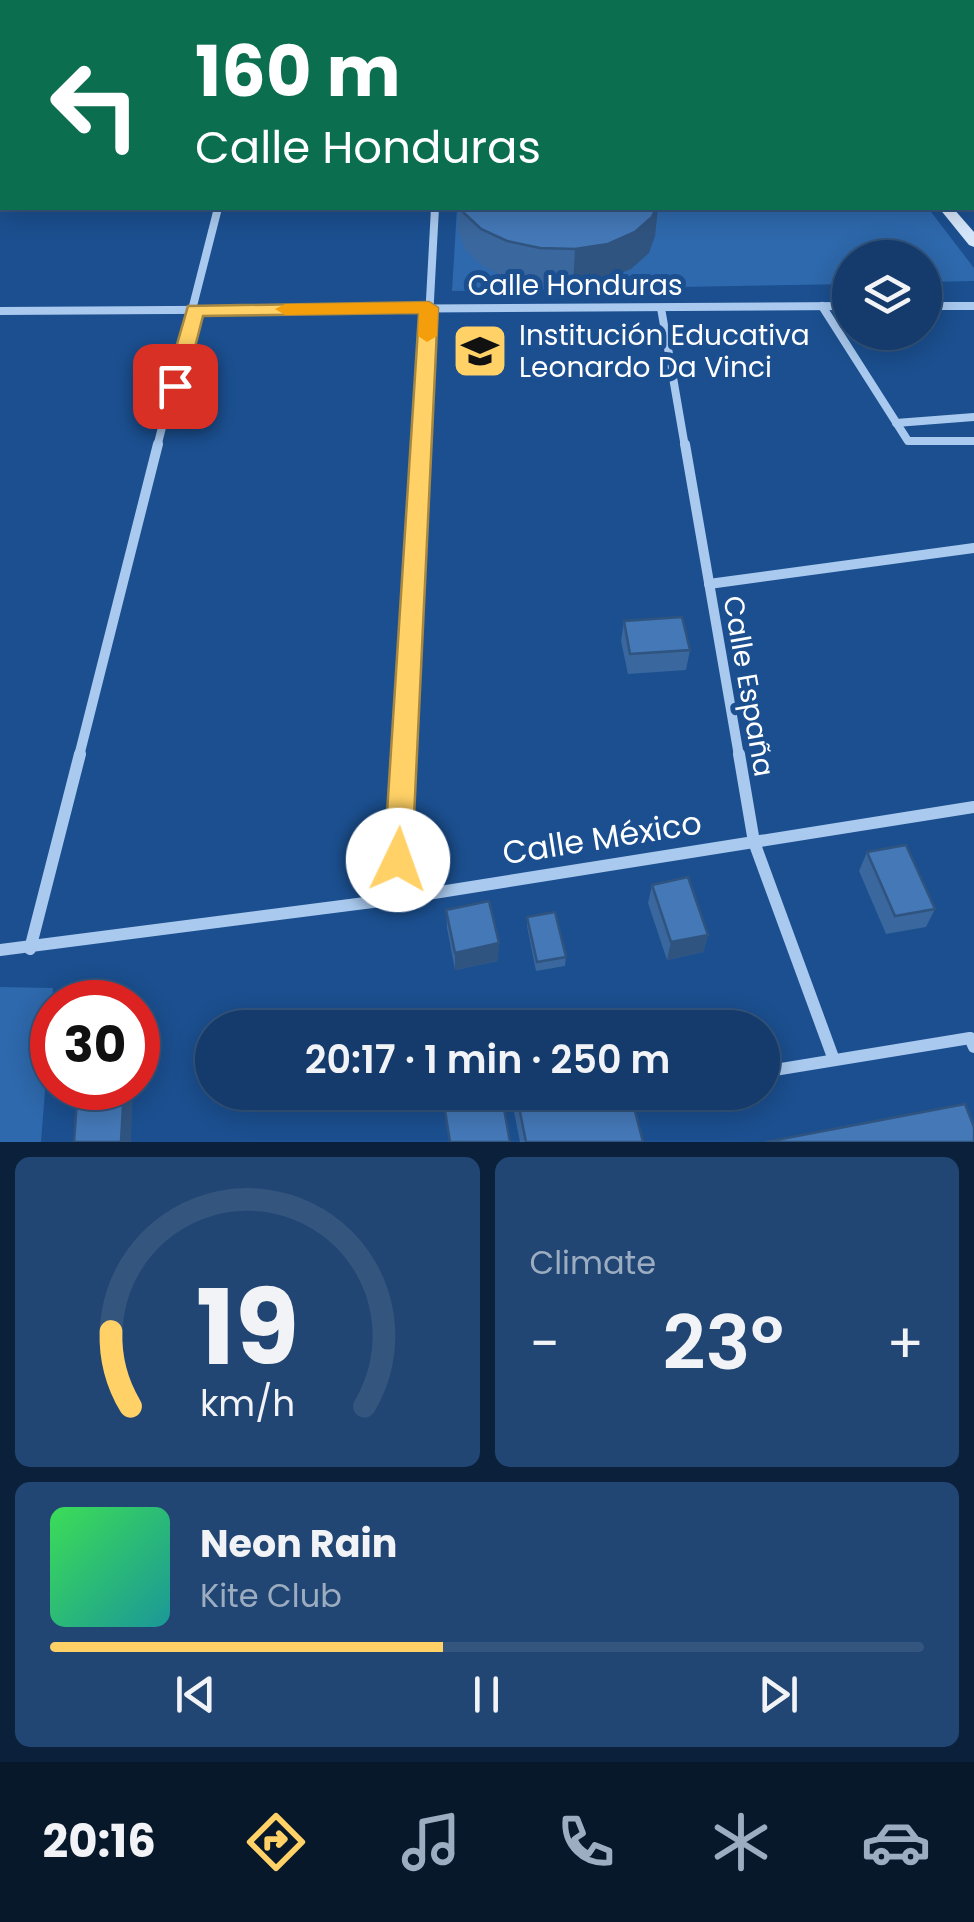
<!DOCTYPE html>
<meta charset="utf-8">
<style>
body{margin:0;font-family:Poppins,sans-serif;background:#214673;color:#f1f3f6;height:100vh;display:flex;flex-direction:column;font-size:38px;white-space:nowrap}
*{box-sizing:border-box;margin:0}
p{font-size:32px;color:#9dadc1}
.icon{flex:none;width:55px;height:55px;fill:none;stroke:currentColor;stroke-width:2;stroke-linecap:round;stroke-linejoin:round}
.map{position:relative;height:1142px;overflow:hidden}
.side{display:flex;flex-direction:column;gap:15px;padding:15px;background:#0b203b;flex:1}
.side>*{flex:none}
.guide{position:absolute;left:0px;top:0px;width:975px;height:210px;box-shadow:0 5px 25px #0003,0 0 0 2px #33557e;background:#0b6e4f;color:#fff;overflow:hidden}
.controls{position:absolute;left:832px;top:240px;display:grid;gap:20px}
.controls a{display:grid;place-items:center;width:110px;height:110px;border-radius:50%;background:#143b6b;box-shadow:0 5px 25px #0003,0 0 0 2px #33557e;font-size:50px}
.speed{position:absolute;left:30px;top:980px;display:flex;gap:20px;font-size:50px;font-weight:700;text-align:center}
.speed>*{display:grid;place-content:center;width:130px;height:130px;border-radius:50%;background:#143b6b;box-shadow:0 5px 25px #0003,0 0 0 2px #33557e;line-height:1}
.speed .limit{border:15px solid #d22;background:#fff;color:#111}
.pin{position:absolute;display:grid;place-items:center;width:85px;height:85px;color:#fff;margin:-42px;border-radius:20px;box-shadow:0 5px 15px #0006}
.me{position:absolute;width:110px;margin:-55px;rotate:3deg;stroke-linejoin:round;filter:drop-shadow(0 0 8px #0008)}
.turn{display:flex;align-items:center;gap:35px;height:210px;padding:0 30px;font-size:45px}
.turn .icon{width:130px;height:130px;stroke-width:2.5}
.turn b{display:block;font-size:70px;line-height:85px}
.big{font-size:75px;font-weight:600;line-height:1.1}
.side .tile{flex:1;display:flex;flex-direction:column;justify-content:center;gap:15px;min-width:0;padding:0 35px;border-radius:15px;background:#214673}
.side .dial{align-items:center;gap:0}
.dial svg{height:260px;overflow:visible;fill:none;stroke:#33557e;stroke-width:7;stroke-linecap:round;text-anchor:middle}
.dial text{fill:#f1f3f6;stroke:none}
.song{display:flex;align-items:center;gap:30px}
.cover{width:120px;height:120px;border-radius:15px;background:linear-gradient(135deg,hsl(130 70% 55%),hsl(180 70% 35%))}
.played{height:10px;border-radius:5px;background:linear-gradient(90deg,#ffd166 45%,#33557e 45%)}
.keys{display:flex;justify-content:space-around;direction:ltr}
.heat{display:flex;justify-content:space-between;align-items:center;font-size:55px;direction:ltr}
.side .tiles{flex:1;display:grid;gap:15px;grid-template-columns:1fr 1fr}
.tile:last-child{grid-column:span 2}
.trip{position:absolute;left:195px;top:1010px;width:585px;height:100px;border-radius:50px;background:#143b6b;box-shadow:0 5px 25px #0003,0 0 0 2px #33557e;font-weight:600;line-height:100px;text-align:center}
.tab-bar{display:flex;height:160px;justify-content:space-around;align-items:center;background:#08182b;color:#9dadc1}
.tab-bar .icon{width:70px;height:70px}
.tab-bar .current{color:#ffd166}
.tab-bar b{font-size:45px;color:#f1f3f6}
.map>svg:first-child{display:block}
.green{fill:#2e69ad}
.lines{fill:none;stroke-linecap:round;stroke-linejoin:round}
.street-far3{stroke:#a9c9ee;stroke-width:6}
.street-far2{stroke:#a9c9ee;stroke-width:8}
.street-far1{stroke:#a9c9ee;stroke-width:10}
.street{stroke:#a9c9ee;stroke-width:12}
.secondary{fill:#d6e6fa;fill-rule:evenodd}
.wall{fill:#3a679d}
.shaded-wall{fill:#305480}
.building{fill:#4478b7;stroke:#305480;stroke-width:2.5}
.route{fill:#ffd166;stroke:#a68842;stroke-width:2.5}
.slow{fill:#f59e0b}
.labels{text-anchor:middle;stroke-width:10;stroke-linejoin:round;paint-order:stroke}
.street-label{font-size:28px;fill:#fff;stroke:#1b4f8f}
.poi-label{font-size:28px;fill:#fff;stroke:#1b4f8f;text-anchor:start}
.near-street-label{font-size:32px;fill:#fff;stroke:#1b4f8f}
</style>
<div class="map">
<svg width="974" height="1142" viewBox="0 0 974 1142">
<rect width="100%" height="100%" fill="#1b4f8f"/>
<g class="green">
<polygon points="457,208 928,208 974,268 974,281 925,282 925,258 850,258 850,284 452,291"/>
<polygon points="0,987 53,988 41,1142 0,1142"/>
</g>
<g class="lines">
<polyline class="street-far3" points="0,79 2,75"/>
<g class="street-far2">
<polyline points="822,306 908,441 974,441"/>
<polyline points="925,306 974,306"/>
<polyline points="661,308 685,447"/>
<polyline points="0,311 850,306"/>
<polyline points="896,423 974,417"/>
<polyline points="157,447 218,208"/>
<polyline points="422,447 435,208"/>
</g>
<g class="street-far1">
<polyline points="685,444 739,756"/>
<polyline points="709,584 974,548"/>
<polyline points="79,756 158,444"/>
<polyline points="404,756 422,444"/>
</g>
<g class="street">
<polyline points="739,754 754,842 834,1060"/>
<polyline points="396,899 404,754"/>
<polyline points="30,949 80,754"/>
<polyline points="0,950 396,899 974,807"/>
<polyline points="762,1072 970,1038 974,1047"/>
</g>
<g class="secondary">
<polygon points="818,0 830,0 832,2 820,2"/>
<polygon points="972,201 974,201 974,211 966,208 972,208"/>
<polygon points="939,208 953,208 974,232 974,247 969,245"/>
</g>
</g>
<g class="wall">
<polygon points="725,0 817,0 817,2 727,2"/>
<polygon points="458,208 658,208 655,236 649,253 631,269 605,280 573,286 539,285 507,278 481,265 465,249 458,231"/>
<polygon points="624,621 690,650 686,670 628,674 621,641"/>
<polygon points="867,852 935,909 926,927 886,934 859,871"/>
<polygon points="652,885 708,935 703,952 667,960 648,903"/>
<polygon points="446,910 498,961 455,970 447,928"/>
<polygon points="527,917 566,957 565,966 536,971 527,926"/>
<polygon points="510,1092 630,1092 643,1142 520,1142"/>
</g>
<g class="shaded-wall">
<polygon points="656,208 658,208 655,236 649,253 631,269 605,280 573,286 575,249"/>
<polygon points="708,935 703,952 667,960 671,942"/>
<polygon points="499,943 498,961 455,970 455,953"/>
<polygon points="124,1088 133,1088 131,1142 121,1142"/>
</g>
<g class="building">
<polygon points="636,0 722,0 724,2 638,2"/>
<polygon points="462,208 656,208 652,217 635,232 608,244 575,249 540,248 507,241 481,229 464,213"/>
<polygon points="682,617 690,650 630,654 624,621"/>
<polygon points="906,845 935,909 895,916 867,852"/>
<polygon points="688,877 708,935 671,942 652,885"/>
<polygon points="489,901 499,943 455,953 446,910"/>
<polygon points="555,912 566,957 537,962 527,917"/>
<polygon points="609,1014 612,1028 543,1028"/>
<polygon points="78,1088 124,1088 121,1142 74,1142"/>
<polygon points="442,1092 501,1092 510,1142 450,1142"/>
<polygon points="516,1092 630,1092 643,1142 526,1142"/>
<polygon points="965,1104 974,1127 974,1142 766,1142"/>
</g>
<polygon class="route" points="429,302 438,308 412,860 408,869 398,872 388,869 384,860 419,313 203,316 185,386 175,392 165,386 188,306"/>
<polygon class="slow" points="429,302 438,308 437,336 427,342 418,336 419,313 285,315 275,309 285,304"/>
<defs>
<g id="school-square" transform="scale(2.875)"><rect x="-9" y="-9" width="18" height="18" rx="4" fill="#ffd166" stroke="#1b4f8f"/><path d="M0-5L7-2L0 1L-7-2ZM-4 1L0 2.5L4 1V4Q0 6-4 4Z" fill="#111"/></g>
</defs>
<g fill-rule="evenodd">
<use href="#school-square" x="480" y="351"/>
</g>
<g class="labels">
<g class="street-label">
<text x="575" y="295">Calle Honduras</text>
<text transform="translate(749 686) rotate(80)" y="10">Calle España</text>
</g>
<g class="poi-label">
<text x="519" y="345">Institución Educativa<tspan x="519" dy="32">Leonardo Da Vinci</tspan></text>
</g>
<g class="near-street-label">
<text transform="translate(602 838) rotate(-9)" y="11">Calle México</text>
</g>
</g>
</svg>
<div class="controls">
<a><svg class="icon" aria-label="layers" viewBox="0 0 24 24"><path d="M12 4l9 5-9 5-9-5zM3 14l9 5 9-5"/></svg></a>
</div>
<div class="speed"><div class="limit">30</div></div>
<div class="pin" style="left:175px;top:386px;background:#d93025"><svg class="icon" aria-label="arrive" viewBox="0 0 24 24"><path d="M6 21V4h12l-3 4 3 4H6"/></svg></div>
<svg class="me" style="left:398px;top:860px" viewBox="-20 -20 40 40"><circle r="19" fill="#fff"/><path d="M0-13L10 11 0 6-10 11z" fill="#ffd166"/></svg>
<div class="trip">20:17 · 1 min · 250 m</div>
<div class="guide">
<div class="turn"><svg class="icon" aria-label="left" viewBox="0 0 24 24"><path d="M17 20v-9H6M10 6l-5 5 5 5"/></svg><div><b>160 m</b>Calle Honduras</div></div>
</div>
</div>
<section class="side">
<div class="tiles">
<div class="tile dial"><svg viewBox="0 0 100 80">
<path d="M14 69A42 42 0 1 1 86 69"/>
<path d="M14 69A42 42 0 0 1 8 46" stroke="#ffd166"/>
<text x="50" y="56" font-size="32" font-weight="700">19</text>
<text x="50" y="72" font-size="11">km/h</text>
</svg></div>
<div class="tile"><p>Climate</p>
<div class="heat"><a>−</a><b class="big">23°</b><a>+</a></div>
</div>
<div class="tile">
<div class="song"><i class="cover"></i><div><b>Neon Rain</b><p>Kite Club</p></div></div>
<div class="played"></div>
<div class="keys"><svg class="icon" aria-label="previous" viewBox="0 0 24 24"><path d="M18 5L8 12l10 7zM5 5v14"/></svg><svg class="icon" aria-label="pause" viewBox="0 0 24 24"><path d="M8 5v14M16 5v14"/></svg><svg class="icon" aria-label="next" viewBox="0 0 24 24"><path d="M6 5l10 7-10 7zM19 5v14"/></svg></div>
</div>
</div>
</section>
<nav class="tab-bar">
<b>20:16</b>
<svg class="icon current" aria-label="directions" viewBox="0 0 24 24"><path d="M12 3l9 9-9 9-9-9zM9 14v-3h6M13 9l2 2-2 2"/></svg>
<svg class="icon" aria-label="music" viewBox="0 0 24 24"><path d="M9 18V5l10-2v13"/><circle cx="6" cy="18" r="3"/><circle cx="16" cy="16" r="3"/></svg>
<svg class="icon" aria-label="phone" viewBox="0 0 24 24"><path d="M5 4h4l2 5-3 2q2 4 5 5l2-3 5 2v4C11 20 4 13 5 4z"/></svg>
<svg class="icon" aria-label="climate" viewBox="0 0 24 24"><path d="M12 3v18M4 7l16 10M4 17L20 7"/></svg>
<svg class="icon" aria-label="car" viewBox="0 0 24 24"><path d="M5 17H2v-5l4-1 3-4h7l3 4 3 1v5h-3M9 17h6M6 11h13"/><circle cx="7" cy="17" r="2"/><circle cx="17" cy="17" r="2"/></svg>
</nav>
